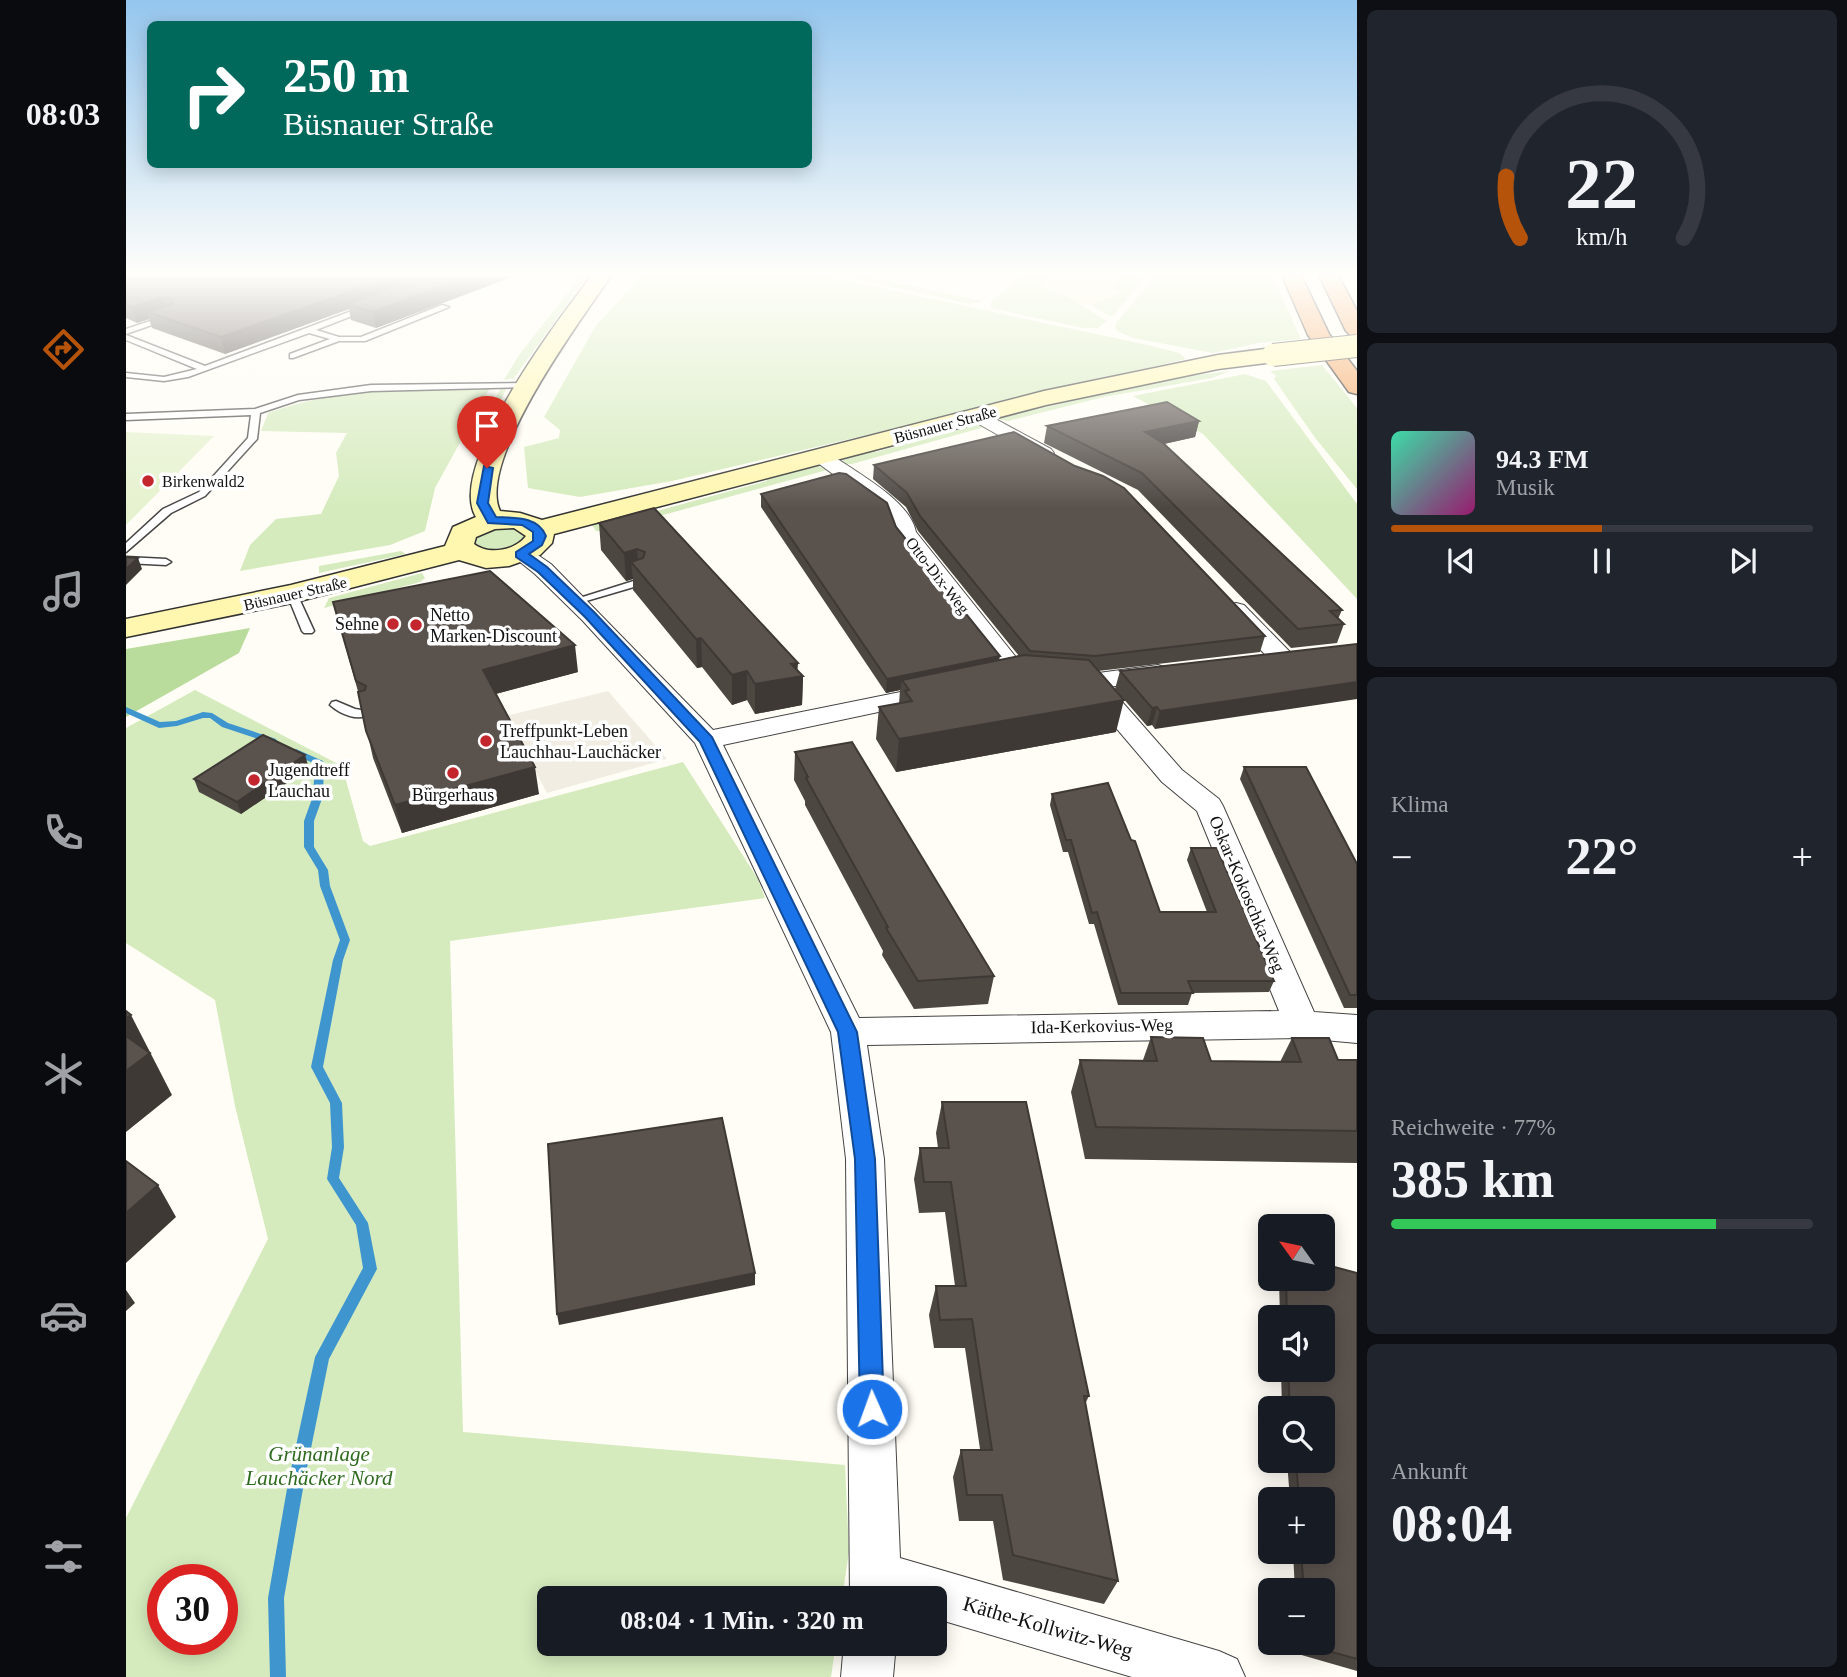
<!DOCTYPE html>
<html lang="de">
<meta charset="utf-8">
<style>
body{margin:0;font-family:"Times New Roman",serif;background:#20242c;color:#f1f3f6;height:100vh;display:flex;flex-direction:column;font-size:26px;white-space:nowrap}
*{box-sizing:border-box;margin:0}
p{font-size:23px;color:#9ea1a6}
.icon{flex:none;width:38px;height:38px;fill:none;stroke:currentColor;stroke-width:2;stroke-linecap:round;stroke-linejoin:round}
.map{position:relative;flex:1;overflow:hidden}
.drawer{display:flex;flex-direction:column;gap:10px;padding:10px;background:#0d0f14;width:490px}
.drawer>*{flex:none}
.top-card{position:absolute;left:21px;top:21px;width:665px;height:147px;border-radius:10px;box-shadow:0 4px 18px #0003;background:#00695c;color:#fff;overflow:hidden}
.needle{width:46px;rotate:303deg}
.tools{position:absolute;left:1132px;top:1214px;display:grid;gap:14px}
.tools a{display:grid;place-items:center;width:77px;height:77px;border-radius:10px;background:#171b24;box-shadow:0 4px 18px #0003;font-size:35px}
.speed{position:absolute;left:21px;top:1564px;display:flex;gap:14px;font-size:35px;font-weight:700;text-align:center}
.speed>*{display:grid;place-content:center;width:91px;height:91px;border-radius:50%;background:#171b24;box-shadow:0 4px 18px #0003;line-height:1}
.speed .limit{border:10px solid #d22;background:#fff;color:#111}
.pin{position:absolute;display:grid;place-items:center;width:60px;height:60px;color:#fff;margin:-72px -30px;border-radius:50% 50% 50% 0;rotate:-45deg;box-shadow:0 0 7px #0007}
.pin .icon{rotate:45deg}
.me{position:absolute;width:77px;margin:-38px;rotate:358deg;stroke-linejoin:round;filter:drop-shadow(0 0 5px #0008)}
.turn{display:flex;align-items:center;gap:24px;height:147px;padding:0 21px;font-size:32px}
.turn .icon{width:91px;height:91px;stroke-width:2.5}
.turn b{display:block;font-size:49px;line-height:60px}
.big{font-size:52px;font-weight:700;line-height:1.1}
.drawer .tile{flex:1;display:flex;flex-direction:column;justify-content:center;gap:10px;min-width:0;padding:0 24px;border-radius:10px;background:#20242c}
.drawer .dial{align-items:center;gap:0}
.dial svg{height:182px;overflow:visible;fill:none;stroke:#363941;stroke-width:7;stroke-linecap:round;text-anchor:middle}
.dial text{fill:#f1f3f6;stroke:none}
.song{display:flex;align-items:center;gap:21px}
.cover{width:84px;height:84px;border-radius:10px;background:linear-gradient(135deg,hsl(160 70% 55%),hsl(320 70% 35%))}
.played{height:7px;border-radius:4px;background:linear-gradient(90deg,#b45309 50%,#363941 50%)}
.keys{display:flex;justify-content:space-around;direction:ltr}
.heat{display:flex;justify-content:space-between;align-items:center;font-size:38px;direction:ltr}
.charge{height:10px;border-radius:5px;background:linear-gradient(90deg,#34c759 77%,#363941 0)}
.trip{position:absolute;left:411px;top:1586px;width:410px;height:70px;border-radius:10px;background:#171b24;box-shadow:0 4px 18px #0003;font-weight:700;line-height:70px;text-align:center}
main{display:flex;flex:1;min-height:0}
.tabs{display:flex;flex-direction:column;width:126px;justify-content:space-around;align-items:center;background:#090b0e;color:#9ea1a6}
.tabs .icon{width:49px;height:49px}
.tabs .selected{color:#b45309}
.tabs b{font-size:32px;color:#f1f3f6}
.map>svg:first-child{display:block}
.farmland{fill:#f6f3d4}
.green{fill:#d5ebbd;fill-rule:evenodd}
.forest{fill:#b9dc9c}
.pitch{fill:#e6f2cf}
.plaza{fill:#f1ede2}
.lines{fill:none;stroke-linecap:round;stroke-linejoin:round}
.stream{fill:#3f96cf;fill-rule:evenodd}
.lane-casing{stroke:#444;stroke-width:3}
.street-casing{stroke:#444;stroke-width:2}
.secondary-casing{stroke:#333;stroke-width:3}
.highway-casing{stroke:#222;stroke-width:3}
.lane{fill:#fff;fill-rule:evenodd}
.street{fill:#fff;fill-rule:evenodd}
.secondary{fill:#fff6b0;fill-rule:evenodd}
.highway{fill:#f5a25d;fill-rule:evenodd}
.secondary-bridge-casing{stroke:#333;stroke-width:24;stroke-linecap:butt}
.secondary-bridge{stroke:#fff6b0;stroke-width:22}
.wall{fill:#4d4742}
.shaded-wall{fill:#3f3936}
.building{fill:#5a524d;stroke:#3f3936;stroke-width:2}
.route{fill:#1a73e8;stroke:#114b97;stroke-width:2}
.poi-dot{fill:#c4262e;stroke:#fff;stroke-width:2.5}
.labels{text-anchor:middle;stroke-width:7;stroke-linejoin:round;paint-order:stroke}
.far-street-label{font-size:16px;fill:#111;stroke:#fff}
.far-poi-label{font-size:16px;fill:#111;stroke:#fff;text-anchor:start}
.poi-label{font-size:18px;fill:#111;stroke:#fff;text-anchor:start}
.street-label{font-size:18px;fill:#111;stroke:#fff}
.near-park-label{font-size:21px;font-style:italic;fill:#2f6b1f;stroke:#fff}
.near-street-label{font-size:21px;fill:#111;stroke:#fff}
</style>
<main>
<nav class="tabs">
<b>08:03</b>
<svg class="icon selected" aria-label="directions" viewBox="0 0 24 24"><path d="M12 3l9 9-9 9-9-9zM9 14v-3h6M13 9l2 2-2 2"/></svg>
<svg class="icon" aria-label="music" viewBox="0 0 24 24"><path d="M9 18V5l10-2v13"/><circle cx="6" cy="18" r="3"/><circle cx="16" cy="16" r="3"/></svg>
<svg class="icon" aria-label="phone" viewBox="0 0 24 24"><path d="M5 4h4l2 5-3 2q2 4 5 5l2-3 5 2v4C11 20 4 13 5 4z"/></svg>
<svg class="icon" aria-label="climate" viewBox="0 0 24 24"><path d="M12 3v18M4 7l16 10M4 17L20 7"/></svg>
<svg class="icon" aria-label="car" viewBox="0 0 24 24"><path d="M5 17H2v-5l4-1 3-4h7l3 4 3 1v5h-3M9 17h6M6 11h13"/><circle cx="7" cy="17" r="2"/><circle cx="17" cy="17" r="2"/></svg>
<svg class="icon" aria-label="filters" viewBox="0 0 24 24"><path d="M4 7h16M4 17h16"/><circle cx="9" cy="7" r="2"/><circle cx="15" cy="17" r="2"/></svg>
</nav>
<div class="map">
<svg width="1231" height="1677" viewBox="0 0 1231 1677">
<rect width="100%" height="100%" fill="#fffdf5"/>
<polygon class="farmland" points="932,273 984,273 997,276 986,288 994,291 988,297 965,305 952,304 939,295 912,287"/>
<g class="green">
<polygon points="447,273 459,273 457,282 388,378 378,380 393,355 447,286 450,278"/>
<polygon points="518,273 685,273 1026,346 1053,353 1060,359 546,481 454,497 402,488 398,447 433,438 434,430 418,417 469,327"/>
<polygon points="701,273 727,273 855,301 845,304"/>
<polygon points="897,273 932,273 913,288 939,295 981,321 972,328 957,328 865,308 865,302"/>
<polygon points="984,273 1019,278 986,317 965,305 988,297 994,291 985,288 996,276"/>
<polygon points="1031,273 1145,273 1175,339 1132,343 1087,353 1007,338 991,331 989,326 991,322"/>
<polygon points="1196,365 1231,408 1231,489 1190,439 1148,379 1150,376 1144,371"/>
<polygon points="1104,371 1086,378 978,397 882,421 871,419 894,410 898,412 1047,378"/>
<polygon points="1119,374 1140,381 1231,504 1231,599 1077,434 1007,396"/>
<path d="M365,386L309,488L299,531L264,545L114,571L124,545L150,519L195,514L213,476L210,453L221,433L135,431L142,413C214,387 290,389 365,386Z"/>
<polygon points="375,388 380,389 354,444 344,444"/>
<polygon points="851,423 862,426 726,464 720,464 716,460 746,449 750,452 831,430 827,427"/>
<polygon points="693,466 701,470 479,531 470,531 466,525 484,520 487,523 641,481 638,478"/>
<polygon points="384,527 396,533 398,537 390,546 361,550 349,543 348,539 358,530"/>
<polygon points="275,551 280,554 193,573 193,566"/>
<polygon points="296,573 299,578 294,582 198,608 203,598"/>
<path d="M69,690L216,766L237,841L244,846L557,762L632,879L639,898L324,941L337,1432L719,1465L723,1552L716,1598H424V1643H710L705,1677H0V1518L142,1239L109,1106L89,1000L0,943V728ZM37,1580H96V1640H37Z"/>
</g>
<polygon class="forest" points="124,628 113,653 0,717 0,649"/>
<polygon class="pitch" points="0,432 88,436 0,525"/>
<polygon class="plaza" points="482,691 541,759 421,793 380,716"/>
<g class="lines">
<g class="stream">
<polygon points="0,707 34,722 50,721 77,712 86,713 102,723 150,739 151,741 147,744 96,727 84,718 77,718 51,726 33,728 0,713"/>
<polygon points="170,749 197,761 198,763 197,796 188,821 188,847 202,870 204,886 224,940 217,960 197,1067 216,1103 218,1147 213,1178 242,1223 251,1269 203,1359 178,1483 158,1598 160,1677 144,1677 142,1598 162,1483 189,1357 237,1268 230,1225 201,1179 206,1147 204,1103 185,1067 207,960 214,940 194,886 192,870 178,847 178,821 187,796 189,764 167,754 166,752"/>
</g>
<g class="lane-casing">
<g id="lane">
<polygon points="316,305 323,307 239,341 213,341 167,358 164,358 164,354 204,339 183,333 62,377 38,381 0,377 0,373 38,377 71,369 0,340 0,335 79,366 239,306 246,308 190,330 213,337 235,337"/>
<polygon points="39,316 46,318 0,334 0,329"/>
<polygon points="401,383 404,383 404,387 245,391 173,400 134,413 131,439 79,496 45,513 0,552 0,543 37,509 73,492 122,438 125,415 0,420 0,414 129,409 172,395 245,385"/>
<polygon points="0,557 40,559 45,562 40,565 0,563"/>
<polygon points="514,579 519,582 518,584 450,604 444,601"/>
<polygon points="166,591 171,594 188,631 186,633 178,633 176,631 161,594"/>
<path d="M210,701L229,709L242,711L244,714C232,722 214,714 204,705L206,702Z"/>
</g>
</g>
<g class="street-casing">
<g id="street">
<polygon points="851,409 925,449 928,453 918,459 911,457 844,419 842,415 844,411"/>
<path d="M696,451L703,453C729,472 784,500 790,532L901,671L905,676L901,681L892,684L883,681L771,538L762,514L689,461L686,457Z"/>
<polygon points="395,547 403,549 425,564 587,730 814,684 823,687 827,692 823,697 597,745 733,1018 1153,1011 1071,811 1036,782 957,689 933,685 929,680 933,675 942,672 965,674 1032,665 1041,668 1045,673 1041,678 983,687 1056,770 1093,799 1097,806 1188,1012 1231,1015 1231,1043 1176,1038 741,1045 758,1159 774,1558 1093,1651 1111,1659 1119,1677 1006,1677 808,1618 808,1598 724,1598 720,1159 705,1032 569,743 456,620 409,574 384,554 387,549"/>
<polygon points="1110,603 1118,605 1165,653 1168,658 1165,663 1156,665 1147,663 1102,615 1098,610 1102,605"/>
<polygon points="718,1643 770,1643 767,1677 715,1677"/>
</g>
</g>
<g class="secondary-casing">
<path id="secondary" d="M468,273H487C457,317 350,460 374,511L394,513L416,520L918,391L1092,355L1147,348L1155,350L1158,355L1155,360L1147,362L1092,369L920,405L428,534L426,543L414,555L383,566L360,568L333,560L166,603L0,637V619L165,585L319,546L327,527L350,517C319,467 436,314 468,273ZM388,528L400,536C389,551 362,555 348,544L350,537L369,529Z"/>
</g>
<g class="highway-casing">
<g id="highway">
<polygon points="1155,273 1174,273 1203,334 1231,371 1231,394 1223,392 1182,335"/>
<polygon points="1192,273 1211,273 1231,311 1231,337 1224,335 1220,331"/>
</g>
</g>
<use href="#lane" class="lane"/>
<use href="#street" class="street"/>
<use href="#secondary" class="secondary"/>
<use href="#highway" class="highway"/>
<g class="secondary-bridge-casing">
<polyline id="secondary-bridge" points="1147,355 1231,346"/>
</g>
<use href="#secondary-bridge" class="secondary-bridge"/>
</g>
<g class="wall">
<polygon points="0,273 302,273 302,274 391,275 250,328 225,320 223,309 99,354 26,328 23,319 11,323 0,318"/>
<polygon points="1073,421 1069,437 1038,444 1216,610 1212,619 1218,624 1211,643 1165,648 1012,490 918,443 921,426"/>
<polygon points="748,465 1139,636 1134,652 972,671 990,732 770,772 750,739 753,707 773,704 774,690 760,693 635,507 635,494 770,527 873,660 893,656 792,531 780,507 747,479"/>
<polygon points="528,508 677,676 676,705 629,714 621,700 606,705 576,667 571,668 507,590 507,579 500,581 475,550 473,523"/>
<polygon points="207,602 452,672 370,694 413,794 276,833 247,758 233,695"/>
<polygon points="1231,644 1029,729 1026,725 1021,726 989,689 994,671"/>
<polygon points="669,752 868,976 862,1004 788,1009 756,955 757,951 679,805 679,801 668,780"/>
<polygon points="1118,767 1231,864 1231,1008 1218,1008 1114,779"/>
<polygon points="183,768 115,814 73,792 68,779"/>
<polygon points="926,794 1034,912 1081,912 1061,860 1065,848 1148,981 1143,992 1066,993 1062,1005 992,1005 968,924 963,924 942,852 937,852 924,805"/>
<polygon points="1025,1037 1085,1061 1154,1062 1166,1038 1212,1060 1231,1060 1231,1163 959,1159 945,1092 954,1060 1017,1060"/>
<polygon points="816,1102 963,1396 959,1404 992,1581 978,1604 877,1580 867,1521 833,1521 827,1477 835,1450 854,1450 854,1449 839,1348 808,1348 803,1315 810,1286 829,1286 819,1212 793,1213 788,1179 794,1148 812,1148 810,1133"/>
<polygon points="1231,1273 1231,1671 1172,1654 1171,1643 1197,1643 1197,1591 1169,1591 1167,1552 1197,1552 1197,1500 1164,1500 1161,1461 1197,1461 1197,1409 1156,1409 1155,1370 1197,1370 1197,1318 1154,1318 1153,1279 1197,1279"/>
</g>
<g class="shaded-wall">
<polygon points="278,273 283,273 285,287 222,304 223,309 99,354 95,337"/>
<polygon points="352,273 391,273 391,275 250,328 247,312"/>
<polygon points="37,297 42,312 21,312 23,319 11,323 6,307"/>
<polygon points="1073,421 1069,437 1015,449 1019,432"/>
<polygon points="511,549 513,571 505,562 507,579 500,581 498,553"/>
<polygon points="12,558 16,569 0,585 0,569"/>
<polygon points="575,638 576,667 571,668 570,639"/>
<polygon points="449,645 452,672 361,696 357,670"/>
<polygon points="874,656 871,670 776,680 774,690 760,693 761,679"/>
<polygon points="672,663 671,677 677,676 676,705 629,714 629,684 665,664"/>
<polygon points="621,671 621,700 606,705 606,675"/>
<polygon points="1231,682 1231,699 1029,729 1034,711"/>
<polygon points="998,700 990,732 770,772 773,739"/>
<polygon points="1031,707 1026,725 1021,726 1026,708"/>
<polygon points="179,755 183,768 115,814 111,802"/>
<polygon points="409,767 413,794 276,833 269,805"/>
<polygon points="5,1015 46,1095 0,1132 0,1018"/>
<polygon points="32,1185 50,1217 0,1263 0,1213"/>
<polygon points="629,1273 629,1285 433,1325 431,1314"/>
<polygon points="0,1290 9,1303 0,1311"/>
</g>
<g class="building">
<polygon points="0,273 278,273 95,337 21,312 46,304 46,299 37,297 6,307 0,304"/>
<polygon points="305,273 352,273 247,312 222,304"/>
<polygon points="1041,402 1073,421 1019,432 1037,443 1216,610 1204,611 1218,624 1172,629 1016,473 921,426"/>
<polygon points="888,432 949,466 977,476 998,488 1139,636 969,656 904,651 794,516 781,493 748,465"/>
<polygon points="713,473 720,474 761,503 770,527 874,656 761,679 635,494"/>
<polygon points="528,508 672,663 665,664 677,676 629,684 621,671 606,675 575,638 570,639 505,562 517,558 519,552 511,549 498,553 473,523"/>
<polygon points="0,557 12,558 0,569"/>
<polygon points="364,571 449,645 357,670 409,767 269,805 240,731 232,692 239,690 240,686 230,681 207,602"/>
<polygon points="1231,644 1231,682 1034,711 1031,707 1026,708 994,671"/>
<polygon points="898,655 963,660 998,700 773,739 753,707 786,701 779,691 783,690 776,680"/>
<polygon points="137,735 179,755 111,802 68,779"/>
<polygon points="726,742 868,976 792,981 760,928 762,927 680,778 682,777 669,752"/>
<polygon points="1118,767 1180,767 1231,864 1231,995 1224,995"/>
<polygon points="982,783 1005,840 1009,841 1034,912 1090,912 1065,848 1091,848 1148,981 1062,981 1067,993 995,993 971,912 966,913 945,840 940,840 926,794"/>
<polygon points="0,1011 5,1015 0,1018"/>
<polygon points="0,1036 24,1053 0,1071"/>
<polygon points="1025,1037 1077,1038 1085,1061 1175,1062 1166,1038 1203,1038 1212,1060 1231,1060 1231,1131 970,1127 954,1060 1031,1061"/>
<polygon points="816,1102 900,1102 963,1396 958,1396 992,1581 887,1555 876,1495 841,1495 835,1450 866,1450 846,1319 814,1320 810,1286 840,1286 825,1182 798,1182 794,1148 823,1148"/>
<polygon points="596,1118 629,1273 431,1314 422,1144"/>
<polygon points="0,1161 32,1185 0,1213"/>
<polygon points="1197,1264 1231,1273 1231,1659 1181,1645 1180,1643 1197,1643 1197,1591 1178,1591 1175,1552 1197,1552 1197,1500 1173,1500 1170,1461 1197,1461 1197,1409 1164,1409 1162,1370 1197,1370 1197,1318 1161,1318 1160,1279 1197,1279"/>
</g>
<linearGradient id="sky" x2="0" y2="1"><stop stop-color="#95c6ee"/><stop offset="0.54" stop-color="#fffefa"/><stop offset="1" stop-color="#fffefa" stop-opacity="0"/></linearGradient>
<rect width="1231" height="508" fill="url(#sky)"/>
<path class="route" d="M358,466L367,468L362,503L370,517C388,518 412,516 420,536L416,545L403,554L421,567L468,612L586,737L731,1032L749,1159L758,1409L755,1418L746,1421L738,1418L734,1409L729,1159L712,1032L574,742L459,617L412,572L390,557V552L407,541V532L396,525L362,523L351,503Z"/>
<g class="poi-dot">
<circle cx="22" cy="481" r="7"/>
<circle cx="267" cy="624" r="7"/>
<circle cx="290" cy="625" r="7"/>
<circle cx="360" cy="741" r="7"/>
<circle cx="327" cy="773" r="7"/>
<circle cx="128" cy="780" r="7"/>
</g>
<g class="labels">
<g class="far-street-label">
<text transform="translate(819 424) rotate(-15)" y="6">Büsnauer Straße</text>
<text transform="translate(812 575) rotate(52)" y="6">Otto-Dix-Weg</text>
<text transform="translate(169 593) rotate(-13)" y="6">Büsnauer Straße</text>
</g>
<g class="far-poi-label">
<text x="36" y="487">Birkenwald2</text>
</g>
<g class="poi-label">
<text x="304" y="621">Netto<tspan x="304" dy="21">Marken-Discount</tspan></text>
<text x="253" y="630" text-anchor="end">Sehne</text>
<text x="374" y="737">Treffpunkt-Leben<tspan x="374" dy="21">Lauchhau-Lauchäcker</tspan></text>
<text x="142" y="776">Jugendtreff<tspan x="142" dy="21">Lauchau</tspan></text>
<text x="327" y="801" text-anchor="middle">Bürgerhaus</text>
</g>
<g class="street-label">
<text transform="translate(1121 894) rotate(67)" y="6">Oskar-Kokoschka-Weg</text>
<text transform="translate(976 1026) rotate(-1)" y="6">Ida-Kerkovius-Weg</text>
</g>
<g class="near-park-label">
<text x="193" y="1461">Grünanlage<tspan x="193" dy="24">Lauchäcker Nord</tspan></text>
</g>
<g class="near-street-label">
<text transform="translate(922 1627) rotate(16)" y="7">Käthe-Kollwitz-Weg</text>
</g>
</g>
</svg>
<div class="tools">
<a><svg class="needle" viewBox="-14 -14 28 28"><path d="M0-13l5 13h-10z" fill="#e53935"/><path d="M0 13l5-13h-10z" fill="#9ea1a6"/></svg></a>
<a><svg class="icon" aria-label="sound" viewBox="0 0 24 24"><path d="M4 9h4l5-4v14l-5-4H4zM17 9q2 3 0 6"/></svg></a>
<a><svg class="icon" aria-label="search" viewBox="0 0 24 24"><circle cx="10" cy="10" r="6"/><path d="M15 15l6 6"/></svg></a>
<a>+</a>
<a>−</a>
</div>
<div class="speed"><div class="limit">30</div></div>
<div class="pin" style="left:361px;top:468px;background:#d93025"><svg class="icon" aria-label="arrive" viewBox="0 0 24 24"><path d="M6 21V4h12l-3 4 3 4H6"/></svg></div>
<svg class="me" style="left:746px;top:1409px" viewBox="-20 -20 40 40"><circle r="17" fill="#1a73e8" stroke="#fff" stroke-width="3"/><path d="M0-11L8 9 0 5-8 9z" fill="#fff"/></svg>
<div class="trip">08:04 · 1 Min. · 320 m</div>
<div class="top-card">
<div class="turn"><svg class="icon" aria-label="right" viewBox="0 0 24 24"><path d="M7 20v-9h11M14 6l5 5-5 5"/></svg><div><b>250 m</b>Büsnauer Straße</div></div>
</div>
</div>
<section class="drawer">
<div class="tile dial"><svg viewBox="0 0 100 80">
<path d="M14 69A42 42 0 1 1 86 69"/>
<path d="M14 69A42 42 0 0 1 8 42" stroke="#b45309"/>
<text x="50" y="56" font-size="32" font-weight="700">22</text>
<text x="50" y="72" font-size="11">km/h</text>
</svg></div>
<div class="tile">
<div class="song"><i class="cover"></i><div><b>94.3 FM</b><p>Musik</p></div></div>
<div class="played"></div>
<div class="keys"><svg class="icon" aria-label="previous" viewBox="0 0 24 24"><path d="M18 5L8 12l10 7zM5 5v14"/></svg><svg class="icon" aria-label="pause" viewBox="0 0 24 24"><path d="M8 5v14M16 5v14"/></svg><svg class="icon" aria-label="next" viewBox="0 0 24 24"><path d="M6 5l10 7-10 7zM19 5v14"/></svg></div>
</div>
<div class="tile"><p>Klima</p>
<div class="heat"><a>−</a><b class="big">22°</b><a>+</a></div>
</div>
<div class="tile"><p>Reichweite · 77%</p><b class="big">385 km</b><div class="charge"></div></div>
<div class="tile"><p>Ankunft</p><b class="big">08:04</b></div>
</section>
</main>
